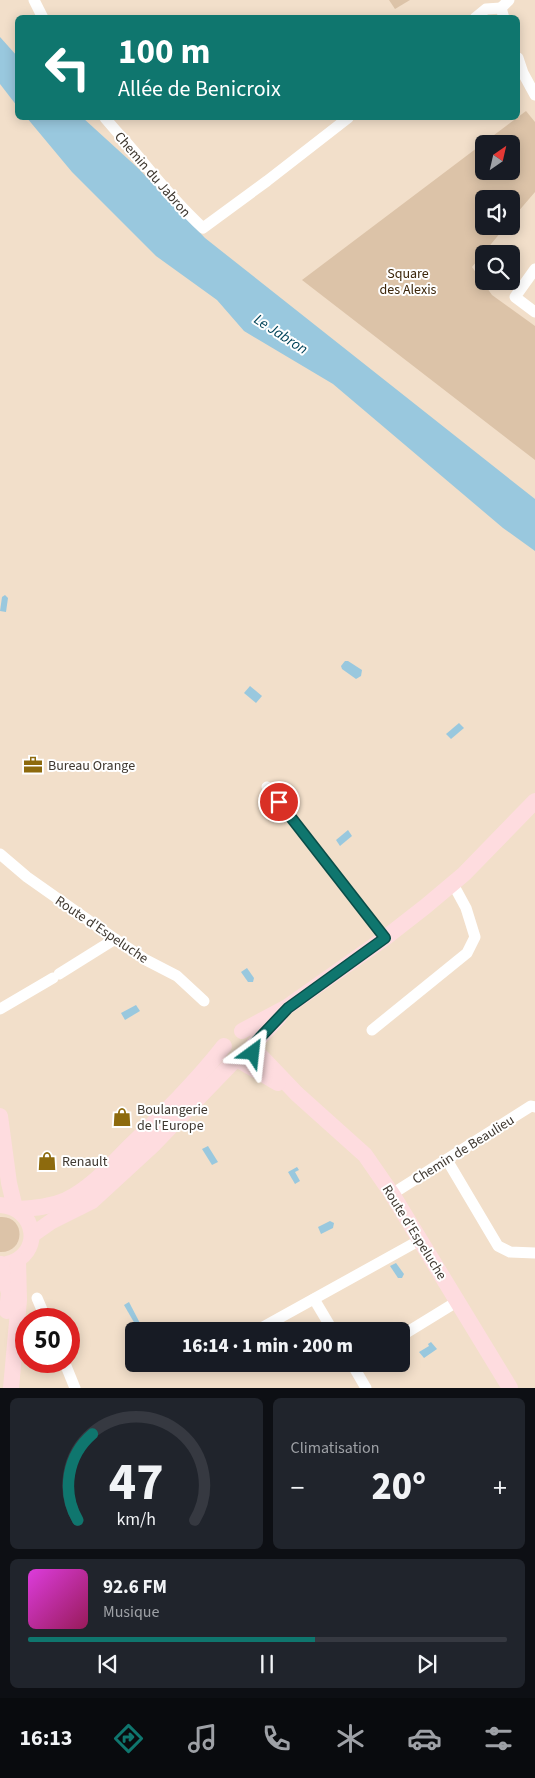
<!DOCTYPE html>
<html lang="fr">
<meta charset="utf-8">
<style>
body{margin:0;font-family:"Source Sans 3",sans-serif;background:#20242c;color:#f1f3f6;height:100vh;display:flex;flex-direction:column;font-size:19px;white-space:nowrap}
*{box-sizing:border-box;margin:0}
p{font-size:16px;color:#9ea1a6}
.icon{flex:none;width:28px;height:28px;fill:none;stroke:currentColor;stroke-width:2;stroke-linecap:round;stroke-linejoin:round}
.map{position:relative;height:1388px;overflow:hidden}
.sheet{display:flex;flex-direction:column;gap:10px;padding:10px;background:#0d0f14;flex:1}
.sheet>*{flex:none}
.guide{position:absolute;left:15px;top:15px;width:505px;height:105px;border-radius:8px;box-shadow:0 2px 12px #0003;background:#0f766e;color:#fff;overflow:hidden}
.needle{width:32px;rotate:34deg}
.tools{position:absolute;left:475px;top:135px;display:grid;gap:10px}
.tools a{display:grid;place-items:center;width:45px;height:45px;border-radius:8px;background:#171b24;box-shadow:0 2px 12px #0003;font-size:25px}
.speed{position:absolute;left:15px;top:1308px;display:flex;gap:10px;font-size:25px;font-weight:700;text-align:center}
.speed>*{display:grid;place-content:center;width:65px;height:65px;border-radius:50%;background:#171b24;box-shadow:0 2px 12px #0003;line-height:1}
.speed .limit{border:8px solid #d22;background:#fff;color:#111}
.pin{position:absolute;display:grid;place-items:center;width:42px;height:42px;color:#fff;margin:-21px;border:2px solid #fff;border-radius:50%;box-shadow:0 1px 5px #0007}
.me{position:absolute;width:55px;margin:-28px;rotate:30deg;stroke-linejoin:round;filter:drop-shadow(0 0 4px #0008)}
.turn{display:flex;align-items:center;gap:18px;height:105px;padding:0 20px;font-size:22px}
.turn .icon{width:65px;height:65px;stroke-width:2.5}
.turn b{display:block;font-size:35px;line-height:42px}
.big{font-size:38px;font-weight:800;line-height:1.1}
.sheet .tile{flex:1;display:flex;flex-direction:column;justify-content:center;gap:8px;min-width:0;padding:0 18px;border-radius:8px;background:#20242c}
.sheet .dial{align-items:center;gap:0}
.dial svg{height:130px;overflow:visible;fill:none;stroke:#363941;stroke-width:7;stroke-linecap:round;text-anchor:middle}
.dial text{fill:#f1f3f6;stroke:none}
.song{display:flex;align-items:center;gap:15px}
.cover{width:60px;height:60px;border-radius:8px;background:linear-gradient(135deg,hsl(300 70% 55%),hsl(330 70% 35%))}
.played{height:5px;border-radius:2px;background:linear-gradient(90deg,#0f766e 60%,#363941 60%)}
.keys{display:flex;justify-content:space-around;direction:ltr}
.heat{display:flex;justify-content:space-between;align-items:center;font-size:28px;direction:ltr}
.sheet .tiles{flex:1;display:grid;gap:10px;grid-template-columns:1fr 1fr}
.tile:last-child{grid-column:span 2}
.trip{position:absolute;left:125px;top:1322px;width:285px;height:50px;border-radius:8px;background:#171b24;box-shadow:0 2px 12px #0003;font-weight:800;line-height:50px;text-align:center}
.menu{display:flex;height:80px;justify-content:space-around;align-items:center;background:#090b0e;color:#9ea1a6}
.menu .icon{width:35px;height:35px}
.menu .current{color:#0f766e}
.menu b{font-size:22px;color:#f1f3f6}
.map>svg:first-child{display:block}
.green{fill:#dcc3a8;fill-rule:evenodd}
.water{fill:#99c8de}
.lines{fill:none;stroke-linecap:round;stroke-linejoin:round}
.street{stroke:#fff;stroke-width:11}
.secondary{stroke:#fedcdf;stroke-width:16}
.route-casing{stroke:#0a4d48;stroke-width:12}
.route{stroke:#0f766e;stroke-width:9}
.labels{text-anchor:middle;stroke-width:4;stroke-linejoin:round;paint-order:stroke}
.street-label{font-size:14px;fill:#3f3830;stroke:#fff}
.park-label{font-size:14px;fill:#3d270b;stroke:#fff}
.poi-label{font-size:14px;fill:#3f3830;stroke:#fff;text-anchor:start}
.water-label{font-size:15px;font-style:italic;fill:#004359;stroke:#fff}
</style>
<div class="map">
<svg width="535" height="1388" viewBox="0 0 535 1388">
<rect width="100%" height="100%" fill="#f2dfca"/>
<g class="green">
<polygon points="389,0 410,0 395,9"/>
<path d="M526,111L535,122V192L511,220V199H484V226H506L472,267L492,295L535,326V460L302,280ZM484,144H511V171H484Z"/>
<path d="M0,1217C26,1215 26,1253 0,1252Z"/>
</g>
<g class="water">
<polygon points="0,37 17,56 17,106 0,84"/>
<polygon points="27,118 83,118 139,169 205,238 535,499 535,551 503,528 333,384 244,331 217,300 156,256 72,172"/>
<polygon points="5,595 8,598 6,612 0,611 2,597"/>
<polygon points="345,661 348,661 362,670 361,676 356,679 342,669 341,666"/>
<polygon points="250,686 262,696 256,703 244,693"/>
<polygon points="459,723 464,728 451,739 446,734"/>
<polygon points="348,830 352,836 340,846 336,840"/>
<polygon points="247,968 254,978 253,982 248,982 241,972"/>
<polygon points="136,1005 140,1011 125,1020 121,1013"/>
<polygon points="208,1146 218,1162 212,1165 202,1149"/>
<polygon points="297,1167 299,1170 295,1172 300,1181 295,1184 288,1172"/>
<polygon points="330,1221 334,1223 333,1228 321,1234 318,1227"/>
<polygon points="396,1263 404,1274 402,1278 398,1278 390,1266"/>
<polygon points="129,1302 143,1329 139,1331 124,1305"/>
<polygon points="431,1342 437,1349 424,1358 419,1352 429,1346 428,1344"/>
</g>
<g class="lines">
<g class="street">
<polyline points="34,0 43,18"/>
<polyline points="475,18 486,9 501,8"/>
<polyline points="504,18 501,8 509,0"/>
<polyline points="518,58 523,73 535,95"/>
<path d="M105,118C116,131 127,143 138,156C159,182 179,206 203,228L267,181L348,118"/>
<polyline points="535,269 515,297 535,312"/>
<polyline points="267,787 385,938"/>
<polyline points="0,854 27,877 115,939 146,960 177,976 204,1001"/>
<polyline points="59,974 115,939"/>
<polyline points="0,1009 53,978"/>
<polyline points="372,1030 467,953 475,937 466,908 453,884"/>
<polyline points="447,1160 498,1246 510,1252 535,1253"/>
<polyline points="392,1194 531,1106 535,1107"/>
<polyline points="37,1298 46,1319"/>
<polyline points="314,1299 333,1331"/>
<polyline points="256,1331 420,1240"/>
<polyline points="401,1336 458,1301"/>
<polyline points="64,1361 75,1388"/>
<polyline points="352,1364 366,1388"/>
</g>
<g class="secondary">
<polyline points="242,1031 287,1007 385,938 426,906 464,874 535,801"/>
<polyline points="254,1044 279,1017"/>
<polyline points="254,1049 297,1094 365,1155 392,1194 510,1388"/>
<polyline points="242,1062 278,1083"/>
<polyline points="0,1116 9,1183 15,1208"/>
<path d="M0,1205C37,1207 44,1255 7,1264"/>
<path d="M18,1209C35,1208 50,1207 66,1200C91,1188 111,1165 130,1146C163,1114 196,1082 224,1046"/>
<polyline points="32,1235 52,1221 92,1201 154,1144 234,1061"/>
<polyline points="1,1264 9,1293 7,1311"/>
<polyline points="11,1388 19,1300 18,1260"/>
</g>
</g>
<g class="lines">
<g class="route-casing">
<polyline id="route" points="253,1053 254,1044 288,1008 385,938 279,802"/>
</g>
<use href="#route" class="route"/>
</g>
<defs>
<g id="office-bare" transform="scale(1.5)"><path d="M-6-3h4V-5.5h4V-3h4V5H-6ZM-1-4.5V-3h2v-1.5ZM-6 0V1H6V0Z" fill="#8d6a0d" stroke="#fff" stroke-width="2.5" paint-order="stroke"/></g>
<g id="shop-bare" transform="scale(1.5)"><path d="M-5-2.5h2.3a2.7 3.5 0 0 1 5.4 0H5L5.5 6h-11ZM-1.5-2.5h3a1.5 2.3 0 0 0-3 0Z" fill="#8d6a0d" stroke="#fff" stroke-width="2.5" paint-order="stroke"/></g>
</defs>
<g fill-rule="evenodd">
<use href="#office-bare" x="33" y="765"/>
<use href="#shop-bare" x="122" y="1117"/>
<use href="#shop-bare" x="47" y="1161"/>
</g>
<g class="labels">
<g class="street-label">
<text transform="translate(153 174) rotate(49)" y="5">Chemin du Jabron</text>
<text transform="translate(102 929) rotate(34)" y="5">Route d'Espeluche</text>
<text transform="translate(463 1149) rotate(-32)" y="5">Chemin de Beaulieu</text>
<text transform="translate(415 1232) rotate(58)" y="5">Route d'Espeluche</text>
</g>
<g class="park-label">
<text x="408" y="278">Square<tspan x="408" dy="16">des Alexis</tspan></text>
</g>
<g class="poi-label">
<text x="48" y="770">Bureau Orange</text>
<text x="137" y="1114">Boulangerie<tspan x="137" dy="16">de l'Europe</tspan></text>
<text x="62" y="1166">Renault</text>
</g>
<g class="water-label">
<text transform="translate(281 334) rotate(33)" y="5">Le Jabron</text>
</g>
</g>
</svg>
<div class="tools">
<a><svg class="needle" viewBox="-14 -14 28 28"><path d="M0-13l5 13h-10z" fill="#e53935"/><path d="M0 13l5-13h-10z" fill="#9ea1a6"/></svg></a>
<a><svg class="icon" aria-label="sound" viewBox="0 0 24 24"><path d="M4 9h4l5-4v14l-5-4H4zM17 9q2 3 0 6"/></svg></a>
<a><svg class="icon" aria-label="search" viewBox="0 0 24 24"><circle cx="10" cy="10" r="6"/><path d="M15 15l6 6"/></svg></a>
</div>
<div class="speed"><div class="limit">50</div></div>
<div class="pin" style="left:279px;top:802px;background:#d93025"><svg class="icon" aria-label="arrive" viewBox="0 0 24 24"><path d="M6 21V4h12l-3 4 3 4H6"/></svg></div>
<svg class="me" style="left:253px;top:1053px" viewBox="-20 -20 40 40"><path d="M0-17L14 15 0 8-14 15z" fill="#0f766e" stroke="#fff" stroke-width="4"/></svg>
<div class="trip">16:14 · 1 min · 200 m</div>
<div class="guide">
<div class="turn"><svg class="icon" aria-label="left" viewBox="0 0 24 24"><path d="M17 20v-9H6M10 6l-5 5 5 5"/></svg><div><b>100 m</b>Allée de Benicroix</div></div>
</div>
</div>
<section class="sheet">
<div class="tiles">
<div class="tile dial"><svg viewBox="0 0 100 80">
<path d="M14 69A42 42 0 1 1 86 69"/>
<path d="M14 69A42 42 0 0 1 23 16" stroke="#0f766e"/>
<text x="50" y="56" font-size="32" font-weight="700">47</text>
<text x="50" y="72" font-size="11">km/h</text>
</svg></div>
<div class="tile"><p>Climatisation</p>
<div class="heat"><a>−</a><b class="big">20°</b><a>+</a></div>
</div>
<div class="tile">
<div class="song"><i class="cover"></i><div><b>92.6 FM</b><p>Musique</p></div></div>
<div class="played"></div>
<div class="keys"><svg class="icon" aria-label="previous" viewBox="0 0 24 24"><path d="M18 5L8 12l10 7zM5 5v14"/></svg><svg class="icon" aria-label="pause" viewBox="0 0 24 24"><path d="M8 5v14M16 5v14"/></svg><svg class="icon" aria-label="next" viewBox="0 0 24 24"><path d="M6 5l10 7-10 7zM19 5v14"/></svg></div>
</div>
</div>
</section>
<nav class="menu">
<b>16:13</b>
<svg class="icon current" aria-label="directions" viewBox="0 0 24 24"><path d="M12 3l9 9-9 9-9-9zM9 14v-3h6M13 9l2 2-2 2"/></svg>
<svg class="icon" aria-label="music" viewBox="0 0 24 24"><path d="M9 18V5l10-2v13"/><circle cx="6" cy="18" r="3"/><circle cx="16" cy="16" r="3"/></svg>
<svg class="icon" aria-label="phone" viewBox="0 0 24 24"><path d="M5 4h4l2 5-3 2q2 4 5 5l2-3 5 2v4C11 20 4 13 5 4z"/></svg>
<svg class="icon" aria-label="climate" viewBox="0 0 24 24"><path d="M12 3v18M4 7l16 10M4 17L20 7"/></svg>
<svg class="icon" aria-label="car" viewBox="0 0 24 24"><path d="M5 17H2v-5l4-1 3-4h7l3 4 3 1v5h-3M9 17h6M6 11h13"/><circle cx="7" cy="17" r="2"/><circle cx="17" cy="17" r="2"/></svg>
<svg class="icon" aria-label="filters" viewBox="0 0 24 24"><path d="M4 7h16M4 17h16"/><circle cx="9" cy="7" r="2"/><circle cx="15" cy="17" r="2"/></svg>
</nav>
